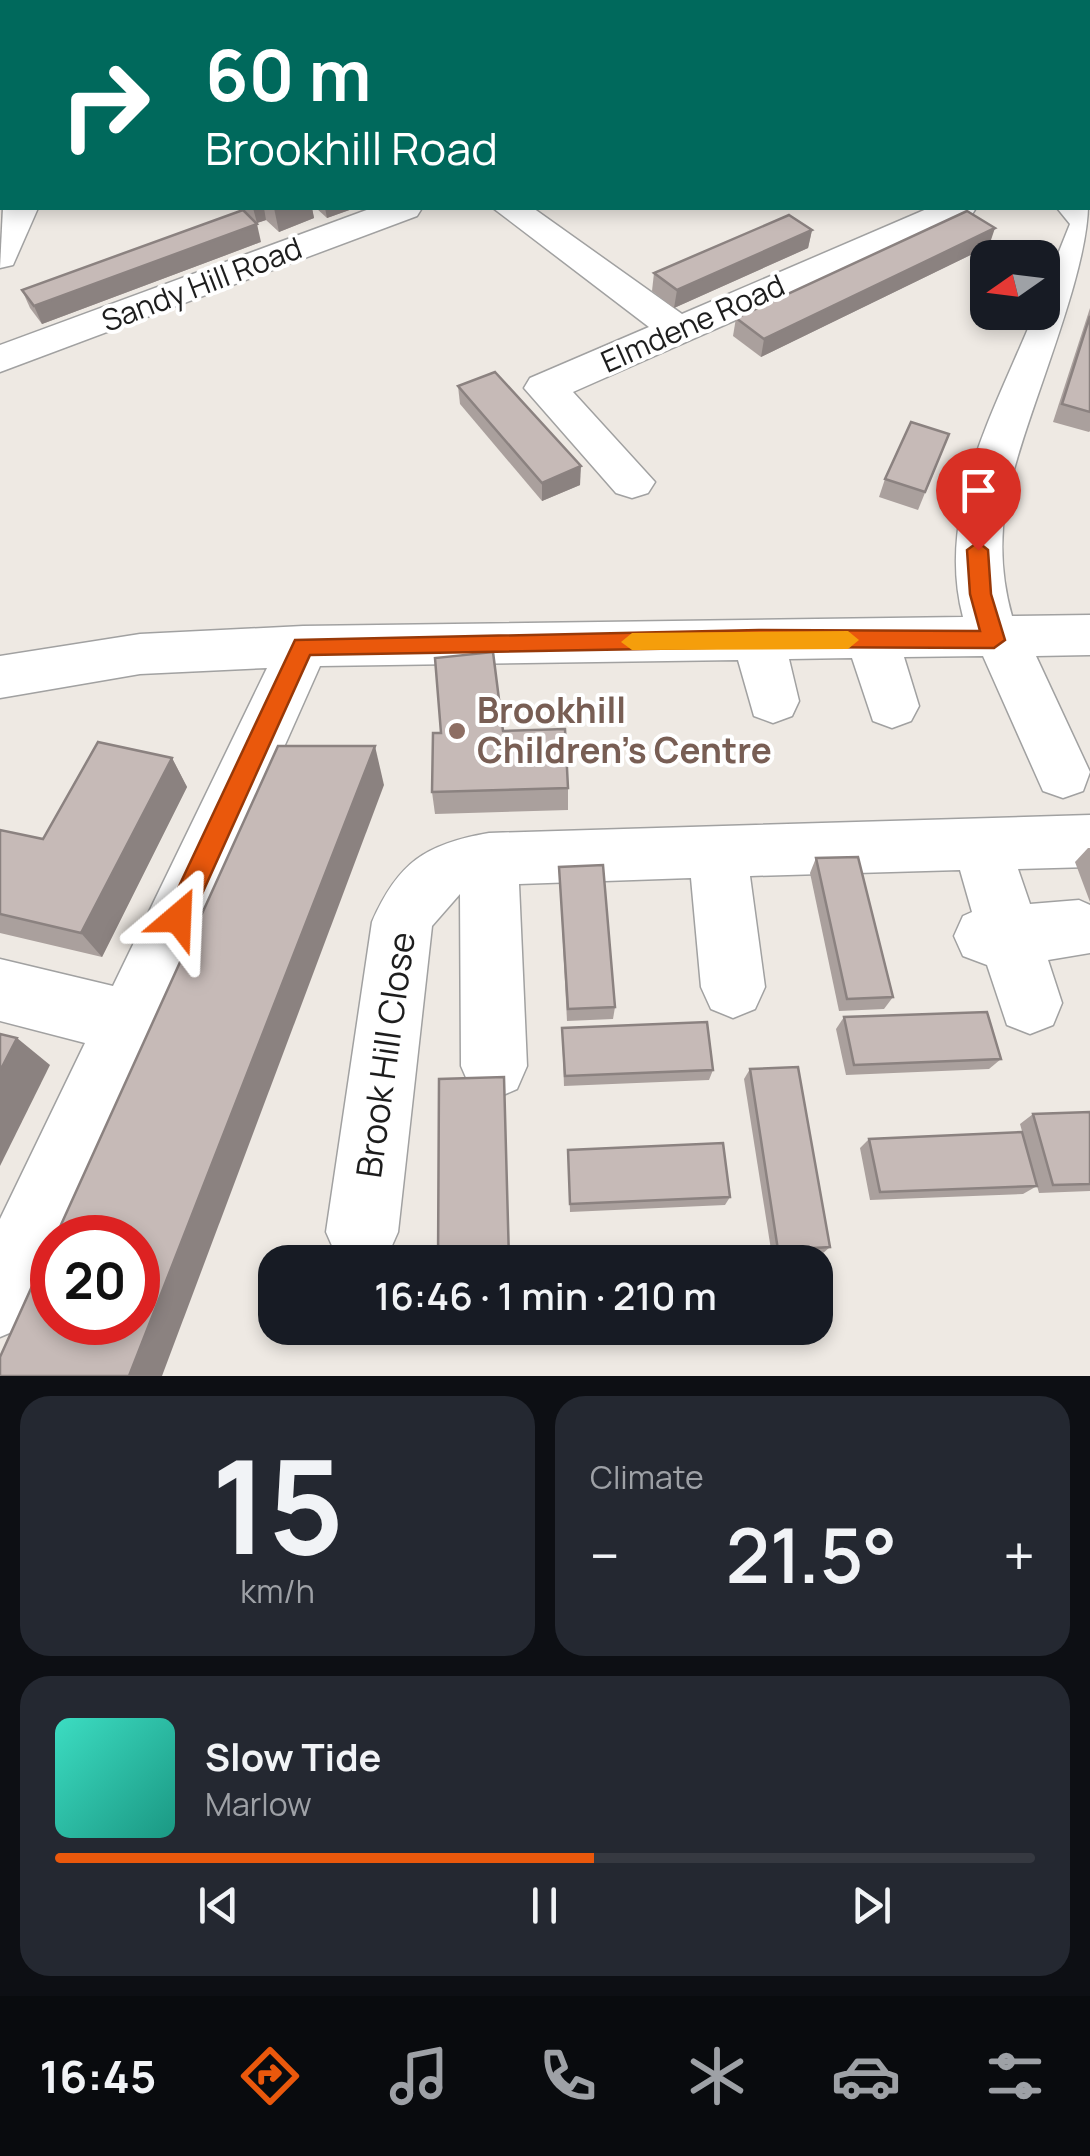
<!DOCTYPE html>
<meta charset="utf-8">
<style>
body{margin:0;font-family:Manrope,sans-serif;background:#242831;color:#f1f3f6;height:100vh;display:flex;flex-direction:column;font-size:38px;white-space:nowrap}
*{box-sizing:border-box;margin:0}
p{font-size:32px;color:#9ea1a6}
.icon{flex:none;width:55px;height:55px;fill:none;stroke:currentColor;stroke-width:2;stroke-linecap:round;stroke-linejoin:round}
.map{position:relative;height:1376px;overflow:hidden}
.drawer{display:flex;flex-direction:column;gap:20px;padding:20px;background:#0d0f14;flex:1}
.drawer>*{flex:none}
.guide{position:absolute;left:0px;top:0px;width:1090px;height:210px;box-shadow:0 5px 15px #0003;background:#00695c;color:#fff;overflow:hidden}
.needle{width:65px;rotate:256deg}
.tools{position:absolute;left:970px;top:240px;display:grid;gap:20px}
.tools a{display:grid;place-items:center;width:90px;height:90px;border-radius:20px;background:#171b24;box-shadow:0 5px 15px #0003;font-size:50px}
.speed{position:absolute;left:30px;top:1215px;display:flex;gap:20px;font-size:50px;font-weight:700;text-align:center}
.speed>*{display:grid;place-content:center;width:130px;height:130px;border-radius:50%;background:#171b24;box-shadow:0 5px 15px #0003;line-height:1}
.speed .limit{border:15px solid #d22;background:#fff;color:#111}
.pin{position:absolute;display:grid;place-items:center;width:85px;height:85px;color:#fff;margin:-102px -42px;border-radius:50% 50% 50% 0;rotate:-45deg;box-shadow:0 0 10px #0007}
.pin .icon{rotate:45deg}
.me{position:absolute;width:110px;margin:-55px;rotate:26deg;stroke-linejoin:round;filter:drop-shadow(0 0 8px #0008)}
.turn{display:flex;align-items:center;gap:35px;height:210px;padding:0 40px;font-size:45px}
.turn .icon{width:130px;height:130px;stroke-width:2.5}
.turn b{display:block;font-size:70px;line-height:85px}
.big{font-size:75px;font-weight:600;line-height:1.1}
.drawer .tile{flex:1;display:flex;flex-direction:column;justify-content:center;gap:15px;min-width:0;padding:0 35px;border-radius:30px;background:#242831}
.drawer .dial{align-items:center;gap:0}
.dial b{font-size:130px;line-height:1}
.song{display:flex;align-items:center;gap:30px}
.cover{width:120px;height:120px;border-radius:15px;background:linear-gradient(135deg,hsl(170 70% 55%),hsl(170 70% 35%))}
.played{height:10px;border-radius:5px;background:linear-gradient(90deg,#ea580c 55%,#363941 55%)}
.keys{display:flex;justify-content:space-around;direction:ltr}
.heat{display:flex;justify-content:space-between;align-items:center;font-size:55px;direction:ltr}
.drawer .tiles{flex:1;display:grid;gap:20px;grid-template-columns:1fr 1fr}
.tile:last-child{grid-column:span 2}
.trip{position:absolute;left:258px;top:1245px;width:575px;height:100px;border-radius:30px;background:#171b24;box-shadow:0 5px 15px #0003;font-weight:600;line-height:100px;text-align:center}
.dock{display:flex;height:160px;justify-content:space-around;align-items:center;background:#090b0e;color:#9ea1a6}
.dock .icon{width:70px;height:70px}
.dock .selected{color:#ea580c}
.dock b{font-size:45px;color:#f1f3f6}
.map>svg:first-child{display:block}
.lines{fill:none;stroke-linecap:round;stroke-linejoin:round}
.minor-casing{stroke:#a1a1a1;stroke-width:3}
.minor{fill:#fff;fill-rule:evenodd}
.wall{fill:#aaa09d}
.shaded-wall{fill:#8b8280}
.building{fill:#c6bab7;stroke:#8b8280;stroke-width:2.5}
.route{fill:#ea580c;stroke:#983908;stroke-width:2.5}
.slow{fill:#f59e0b}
.education-dot{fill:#8d6e63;stroke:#fff;stroke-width:4}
.labels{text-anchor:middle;stroke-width:8;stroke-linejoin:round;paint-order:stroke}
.far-street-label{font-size:30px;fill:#1d1d1d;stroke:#fff}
.education-label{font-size:35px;font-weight:bold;fill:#785e54;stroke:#fff;text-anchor:start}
.street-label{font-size:35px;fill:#1d1d1d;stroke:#fff}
</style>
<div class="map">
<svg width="1090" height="1376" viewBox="0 0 1090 1376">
<rect width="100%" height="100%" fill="#eee9e3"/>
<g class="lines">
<g class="minor-casing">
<g id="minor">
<polygon points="0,0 14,0 14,1 2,2 0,9"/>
<rect x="377" y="0" width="28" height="2"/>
<polygon points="705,0 735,0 736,2 707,2"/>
<polygon points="1090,6 1090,24 1088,25 1088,7"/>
<path d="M1088,200C1090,275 1024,416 1008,494C999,534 1001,577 1012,616L1090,615V655L1036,656L1090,772L1083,791L1063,798L1043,791L983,656L904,657L919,706L911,721L892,728L873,721L852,658L789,659L799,701L792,716L773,723L754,716L738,660L320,666L66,1238H52V1267L26,1326L0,1337V1219L85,1043L0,1021V959L113,986L267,668L140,674L0,698V656L140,634L303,626L963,617C935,511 996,408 1035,312H1042V294L1070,224L1057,208H1088Z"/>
<polygon points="3,208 38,208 13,265 0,268"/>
<polygon points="372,208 422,208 417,216 0,372 0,345"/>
<polygon points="493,208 533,208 682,314 929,208 976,208 971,216 573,392 655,482 648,493 632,498 616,493 524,388 530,378 649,327"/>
<path d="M1090,815V867L1018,869L1030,904L1079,900L1090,905V953L1048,960L1062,1003L1053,1025L1030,1034L1007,1025L987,965L963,956L954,936L963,916L972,912L960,870L750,876L765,987L755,1009L733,1018L711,1009L701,987L691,878L519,884L527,1066L517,1089L494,1099L471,1089L461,1066L460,894L432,926L398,1232L387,1257L375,1262L337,1257L326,1232L372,922C398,863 425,844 489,833Z"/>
</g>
</g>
<use href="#minor" class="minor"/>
</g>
<g class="wall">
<polygon points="900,0 959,0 958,2 902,2"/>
<polygon points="240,208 312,208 314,218 279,232 266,220 257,223"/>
<polygon points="316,208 355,208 327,218"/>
<polygon points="812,230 808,248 674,308 652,291 654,273"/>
<polygon points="261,242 42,324 30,308 22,290"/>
<polygon points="989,246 761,357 733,336 736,318"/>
<polygon points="1090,308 1090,431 1089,432 1053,422"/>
<polygon points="458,386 580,485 542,501 460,404"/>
<polygon points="949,434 918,510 879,497 885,479"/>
<polygon points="503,731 568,788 568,810 435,814 432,792"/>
<polygon points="172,758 187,787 102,957 0,933 0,830 43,839"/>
<polygon points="1088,848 1090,848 1090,902 1075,862"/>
<polygon points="816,858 893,997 884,1009 839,1011 810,873"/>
<polygon points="559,867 615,1007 613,1019 567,1021"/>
<polygon points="844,1017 1001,1059 989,1069 846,1075 836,1029"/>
<polygon points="562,1028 713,1070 709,1080 564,1086"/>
<polygon points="750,1069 830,1247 822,1254 772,1256 744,1079"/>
<polygon points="1090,1112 1090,1191 1039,1193 1037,1186 1023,1194 870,1200 860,1148 869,1139 1036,1181 1020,1124 1033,1114"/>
<polygon points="568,1150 730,1197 725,1205 570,1212"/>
</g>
<g class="shaded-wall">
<polygon points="71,0 86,0 84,2 70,2"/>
<polygon points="2,136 2,172 0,178 0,142"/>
<polygon points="253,208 264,208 266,220 257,223"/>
<polygon points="274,208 312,208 314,218 279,232"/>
<polygon points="325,208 355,208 327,218"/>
<polygon points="257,224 261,242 42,324 34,306"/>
<polygon points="995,228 989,246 761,357 764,339"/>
<polygon points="812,230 808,248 674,308 677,290"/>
<polygon points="581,466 580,485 542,501 542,483"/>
<polygon points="375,746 384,785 162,1376 129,1376"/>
<polygon points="172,758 187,787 102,957 81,933"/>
<polygon points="17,1038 50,1065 0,1166 0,1071"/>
</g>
<g class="building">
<polygon points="49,0 71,0 70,2 48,2"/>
<rect x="337" y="0" width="24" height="2"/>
<polygon points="414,0 463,0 464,2 414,2"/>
<polygon points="2,78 2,136 0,142 0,83"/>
<polygon points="243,210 257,224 34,306 22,290"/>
<polygon points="967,211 995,228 764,339 736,318"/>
<polygon points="789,215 812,230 677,290 654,273"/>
<polygon points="1090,316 1090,412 1062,404"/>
<polygon points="495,372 581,466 542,483 458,386"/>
<polygon points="911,422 949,434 925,492 885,479"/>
<polygon points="493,652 503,731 565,729 568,788 432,792 433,733 441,733 435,658"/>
<polygon points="98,742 172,758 81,933 0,914 0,830 43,839"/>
<polygon points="278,746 375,746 129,1376 0,1376 0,1357 52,1242 52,1322 138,1322 138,1238 55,1238"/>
<polygon points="858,857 893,997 847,999 816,858"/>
<polygon points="603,865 615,1007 568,1009 559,867"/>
<polygon points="987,1012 1001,1059 854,1065 844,1017"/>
<polygon points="707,1022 713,1070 565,1076 562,1028"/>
<polygon points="0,1034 17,1038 0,1071"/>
<polygon points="798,1067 830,1247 778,1250 750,1069"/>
<polygon points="504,1077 509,1260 438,1262 439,1079"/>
<polygon points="1090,1112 1090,1184 1053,1185 1033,1114"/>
<polygon points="1022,1132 1037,1186 880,1192 869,1139"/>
<polygon points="723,1143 730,1197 570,1204 568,1150"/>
</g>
<polygon class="route" points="978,542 988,550 991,594 1005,640 994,648 759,647 310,655 187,927 178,931 168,927 164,918 295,640 759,630 980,631 970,594 967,550"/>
<polygon class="slow" points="848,631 859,640 848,649 632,650 621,642 632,633"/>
<circle class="education-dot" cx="457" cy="731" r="10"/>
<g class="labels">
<g class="far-street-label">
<text transform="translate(202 285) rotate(-21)" y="10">Sandy Hill Road</text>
<text transform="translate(693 324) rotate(-24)" y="10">Elmdene Road</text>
</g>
<g class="education-label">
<text x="477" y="723">Brookhill<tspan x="477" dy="40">Children’s Centre</tspan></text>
</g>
<g class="street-label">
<text transform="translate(386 1055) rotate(-82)" y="12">Brook Hill Close</text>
</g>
</g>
</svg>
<div class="tools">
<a><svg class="needle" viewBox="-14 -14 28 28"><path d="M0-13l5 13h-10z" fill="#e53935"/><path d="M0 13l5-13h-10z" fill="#9ea1a6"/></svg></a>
</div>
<div class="speed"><div class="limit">20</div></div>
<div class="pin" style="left:978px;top:550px;background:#d93025"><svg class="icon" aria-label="arrive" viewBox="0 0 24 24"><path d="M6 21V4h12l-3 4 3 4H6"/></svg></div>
<svg class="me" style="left:178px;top:918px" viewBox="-20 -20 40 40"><path d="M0-17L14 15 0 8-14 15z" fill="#ea580c" stroke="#fff" stroke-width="4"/></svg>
<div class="trip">16:46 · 1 min · 210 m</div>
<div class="guide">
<div class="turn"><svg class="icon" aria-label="right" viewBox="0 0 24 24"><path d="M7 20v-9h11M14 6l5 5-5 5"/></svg><div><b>60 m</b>Brookhill Road</div></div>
</div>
</div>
<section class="drawer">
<div class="tiles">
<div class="tile dial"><b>15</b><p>km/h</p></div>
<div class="tile"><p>Climate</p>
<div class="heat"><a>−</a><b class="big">21.5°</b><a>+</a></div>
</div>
<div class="tile">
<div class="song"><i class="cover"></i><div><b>Slow Tide</b><p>Marlow</p></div></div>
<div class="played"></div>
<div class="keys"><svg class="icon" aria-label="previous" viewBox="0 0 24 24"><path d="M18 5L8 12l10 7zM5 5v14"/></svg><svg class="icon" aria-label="pause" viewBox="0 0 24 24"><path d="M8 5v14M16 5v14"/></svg><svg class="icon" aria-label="next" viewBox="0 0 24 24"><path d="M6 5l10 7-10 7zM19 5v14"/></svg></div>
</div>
</div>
</section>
<nav class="dock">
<b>16:45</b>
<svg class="icon selected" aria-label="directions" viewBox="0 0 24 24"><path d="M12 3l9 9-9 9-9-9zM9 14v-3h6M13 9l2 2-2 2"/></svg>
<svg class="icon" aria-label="music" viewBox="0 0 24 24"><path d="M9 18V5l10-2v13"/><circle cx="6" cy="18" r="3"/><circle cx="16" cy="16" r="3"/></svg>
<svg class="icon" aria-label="phone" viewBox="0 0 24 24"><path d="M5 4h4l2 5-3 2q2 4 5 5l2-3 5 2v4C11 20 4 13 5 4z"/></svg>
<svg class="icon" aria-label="climate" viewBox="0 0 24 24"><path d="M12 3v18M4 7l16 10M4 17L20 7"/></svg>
<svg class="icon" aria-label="car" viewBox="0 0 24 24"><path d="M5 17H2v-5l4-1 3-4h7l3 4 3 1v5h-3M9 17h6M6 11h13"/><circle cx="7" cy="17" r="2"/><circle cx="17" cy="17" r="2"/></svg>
<svg class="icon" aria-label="filters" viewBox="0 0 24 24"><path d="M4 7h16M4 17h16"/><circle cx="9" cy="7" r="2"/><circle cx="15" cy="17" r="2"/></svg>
</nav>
